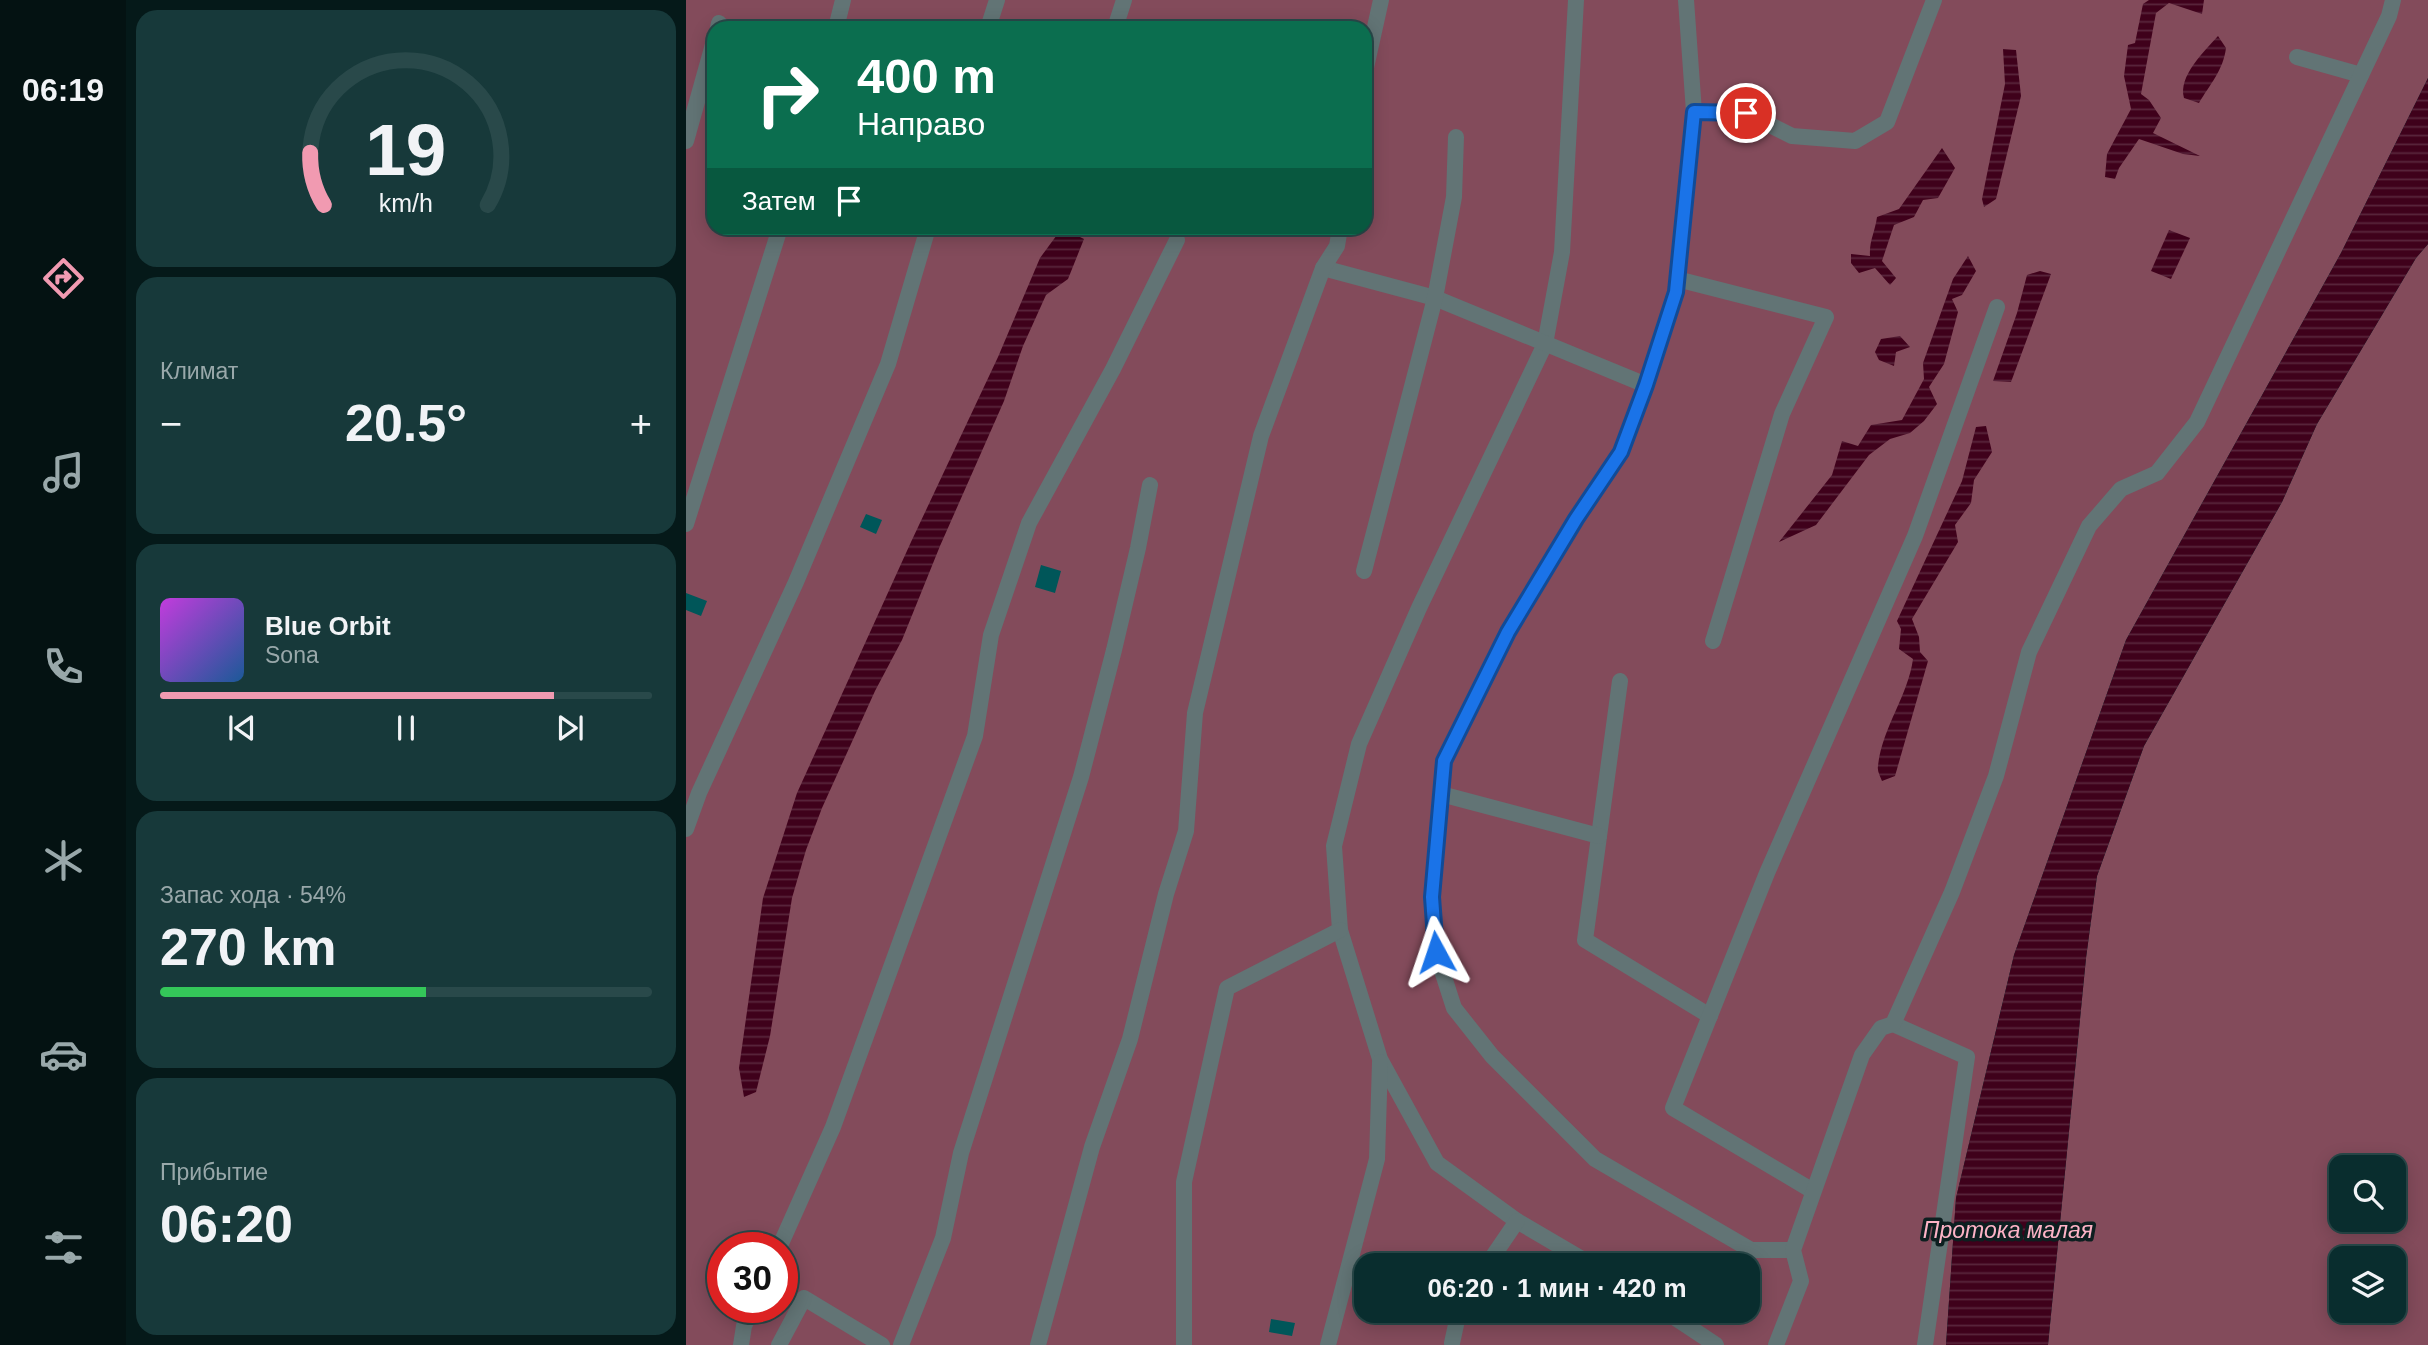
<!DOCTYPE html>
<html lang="ru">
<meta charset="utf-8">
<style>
body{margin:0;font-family:Arial,sans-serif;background:#17393a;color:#f1f3f6;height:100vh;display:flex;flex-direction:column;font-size:26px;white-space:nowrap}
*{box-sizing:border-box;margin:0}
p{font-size:23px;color:#99a8aa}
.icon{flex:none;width:38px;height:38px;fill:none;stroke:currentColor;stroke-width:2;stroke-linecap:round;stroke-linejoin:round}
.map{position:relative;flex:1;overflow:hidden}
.side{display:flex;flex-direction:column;gap:10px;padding:10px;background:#051919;width:560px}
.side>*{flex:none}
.guide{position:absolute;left:21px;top:21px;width:665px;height:214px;border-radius:21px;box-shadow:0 4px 18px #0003,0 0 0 2px #29494a;background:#0b6e4f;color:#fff;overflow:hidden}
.buttons{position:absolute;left:1643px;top:1155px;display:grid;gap:14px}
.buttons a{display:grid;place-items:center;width:77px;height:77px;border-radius:14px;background:#092d2e;box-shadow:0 4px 18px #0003,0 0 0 2px #29494a;font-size:35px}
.speed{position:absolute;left:21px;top:1232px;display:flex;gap:14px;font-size:35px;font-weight:700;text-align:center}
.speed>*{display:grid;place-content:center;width:91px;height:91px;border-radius:50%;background:#092d2e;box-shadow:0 4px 18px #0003,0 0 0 2px #29494a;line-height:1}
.speed .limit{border:10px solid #d22;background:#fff;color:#111}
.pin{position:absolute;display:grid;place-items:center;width:60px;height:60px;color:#fff;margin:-30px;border:4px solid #fff;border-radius:50%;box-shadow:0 2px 7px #0007}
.me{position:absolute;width:77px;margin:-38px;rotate:355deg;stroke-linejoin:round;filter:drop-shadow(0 0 5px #0008)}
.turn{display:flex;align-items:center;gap:24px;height:147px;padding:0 35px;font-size:32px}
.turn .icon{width:91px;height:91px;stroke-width:2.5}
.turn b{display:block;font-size:49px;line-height:60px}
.then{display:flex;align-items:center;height:66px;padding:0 35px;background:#0003;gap:14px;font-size:26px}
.big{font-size:52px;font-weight:800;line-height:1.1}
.side .card{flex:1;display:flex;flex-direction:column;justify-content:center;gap:10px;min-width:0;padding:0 24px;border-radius:21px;background:#17393a}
.side .dial{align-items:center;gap:0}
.dial svg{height:182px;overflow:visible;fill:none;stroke:#29494a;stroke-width:7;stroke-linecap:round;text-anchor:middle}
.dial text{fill:#f1f3f6;stroke:none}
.song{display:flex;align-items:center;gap:21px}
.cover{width:84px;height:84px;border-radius:10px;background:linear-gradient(135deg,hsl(290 70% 55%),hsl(210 70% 35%))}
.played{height:7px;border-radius:4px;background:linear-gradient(90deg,#f19ab1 80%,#29494a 80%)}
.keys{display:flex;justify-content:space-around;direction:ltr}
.heat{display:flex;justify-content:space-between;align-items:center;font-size:38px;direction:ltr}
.charge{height:10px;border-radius:5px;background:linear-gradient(90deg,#34c759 54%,#29494a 0)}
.trip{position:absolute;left:668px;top:1253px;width:406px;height:70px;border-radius:21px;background:#092d2e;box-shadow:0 4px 18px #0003,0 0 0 2px #29494a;font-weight:800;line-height:70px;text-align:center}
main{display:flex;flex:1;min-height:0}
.menu{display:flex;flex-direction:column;width:126px;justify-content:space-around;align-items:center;background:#041212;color:#99a8aa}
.menu .icon{width:49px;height:49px}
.menu .current{color:#f19ab1}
.menu b{font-size:32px;color:#f1f3f6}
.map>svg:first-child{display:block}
.green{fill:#834b5b;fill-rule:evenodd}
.water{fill:url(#water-rules)}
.building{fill:#005659}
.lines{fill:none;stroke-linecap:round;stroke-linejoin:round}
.minor{stroke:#627475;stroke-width:16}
.route-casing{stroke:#114b97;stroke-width:18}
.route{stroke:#1a73e8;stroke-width:12}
.labels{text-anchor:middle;stroke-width:7;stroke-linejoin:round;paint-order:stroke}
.water-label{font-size:23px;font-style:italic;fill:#fdb3c6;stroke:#0d1f20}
</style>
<main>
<nav class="menu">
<b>06:19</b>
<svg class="icon current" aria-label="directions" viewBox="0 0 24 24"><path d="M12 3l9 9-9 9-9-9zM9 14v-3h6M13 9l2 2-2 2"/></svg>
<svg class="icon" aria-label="music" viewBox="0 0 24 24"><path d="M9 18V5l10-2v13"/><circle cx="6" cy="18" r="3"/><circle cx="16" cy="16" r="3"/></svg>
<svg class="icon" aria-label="phone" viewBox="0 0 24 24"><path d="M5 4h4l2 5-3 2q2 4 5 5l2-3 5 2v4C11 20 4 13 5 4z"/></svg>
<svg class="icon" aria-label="climate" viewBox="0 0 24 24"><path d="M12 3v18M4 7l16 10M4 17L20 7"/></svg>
<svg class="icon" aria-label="car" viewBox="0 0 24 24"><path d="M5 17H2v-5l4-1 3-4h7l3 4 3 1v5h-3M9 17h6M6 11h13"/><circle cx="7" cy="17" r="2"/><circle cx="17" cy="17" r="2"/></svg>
<svg class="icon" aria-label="filters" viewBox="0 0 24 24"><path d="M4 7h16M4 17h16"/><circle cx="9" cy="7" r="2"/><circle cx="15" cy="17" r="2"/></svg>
</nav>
<section class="side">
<div class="card dial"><svg viewBox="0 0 100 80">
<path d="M14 69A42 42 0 1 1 86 69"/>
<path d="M14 69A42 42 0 0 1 8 46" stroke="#f19ab1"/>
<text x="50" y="56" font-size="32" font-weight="700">19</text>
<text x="50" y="72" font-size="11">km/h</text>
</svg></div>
<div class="card"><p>Климат</p>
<div class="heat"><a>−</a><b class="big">20.5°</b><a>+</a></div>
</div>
<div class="card">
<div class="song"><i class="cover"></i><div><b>Blue Orbit</b><p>Sona</p></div></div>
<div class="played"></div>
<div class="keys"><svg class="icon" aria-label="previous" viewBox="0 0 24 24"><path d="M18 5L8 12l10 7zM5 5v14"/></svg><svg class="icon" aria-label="pause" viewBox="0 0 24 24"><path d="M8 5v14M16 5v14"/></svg><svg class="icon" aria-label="next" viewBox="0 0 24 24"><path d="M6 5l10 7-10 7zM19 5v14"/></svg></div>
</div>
<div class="card"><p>Запас хода · 54%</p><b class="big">270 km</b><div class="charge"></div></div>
<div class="card"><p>Прибытие</p><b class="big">06:20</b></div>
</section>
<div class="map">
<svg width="1742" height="1345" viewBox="0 0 1742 1345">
<defs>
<pattern id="water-rules" width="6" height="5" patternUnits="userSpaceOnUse" patternTransform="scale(1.75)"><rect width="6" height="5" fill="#3f011b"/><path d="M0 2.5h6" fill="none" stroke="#59263c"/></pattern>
</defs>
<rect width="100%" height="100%" fill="#0c3c3d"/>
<g class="green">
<path d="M0,0H1742V78L1655,253L1440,640L1328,955L1270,1198L1260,1345H0ZM28,28H679V228H28ZM37,1248H96V1307H37ZM681,1265H1062V1311H681Z"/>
<path d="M1742,244V1345H1362L1400,958L1411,876L1458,746L1596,502L1631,424L1730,258ZM1656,1167H1708V1220H1656ZM1656,1258H1708V1311H1656Z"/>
</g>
<g class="water">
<polygon points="1463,0 1518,0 1516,14 1483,3 1470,13 1455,94 1463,100 1475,118 1467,133 1514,156 1497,154 1453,139 1433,168 1429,179 1419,177 1421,154 1445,109 1438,76 1442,45 1449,43 1457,4"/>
<path d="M1532,36L1540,48C1537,71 1524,84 1513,103L1498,98C1492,76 1518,52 1532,36Z"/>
<polygon points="1317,49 1330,50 1335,96 1310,199 1298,207 1296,199 1319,84"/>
<polygon points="1742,78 1742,244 1730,258 1631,424 1596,502 1458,746 1411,876 1400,958 1362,1345 1260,1345 1270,1198 1328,955 1440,640 1655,253"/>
<path d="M1256,148L1269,168L1252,198L1237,200L1228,217L1208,225L1196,261L1210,278L1204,285L1189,268L1173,273L1165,263V254L1184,256C1183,241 1189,232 1191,217L1213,209Z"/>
<polygon points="376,228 398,239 382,279 360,295 337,346 318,401 254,546 216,640 189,691 136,808 120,850 106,898 84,1036 70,1092 58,1097 53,1068 77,898 111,793 225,542 312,357 354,258"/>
<polygon points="1483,230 1504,238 1485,279 1465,271"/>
<polygon points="1282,256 1290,271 1276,295 1266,299 1272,312 1258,364 1243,387 1251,404 1238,421 1224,433 1204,439 1183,455 1130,525 1093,542 1146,475 1156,441 1172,446 1185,425 1216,420 1238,379 1237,363 1267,279"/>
<polygon points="1354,271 1365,274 1325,382 1307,381 1331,313 1341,275"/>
<polygon points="1214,336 1224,347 1210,352 1208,366 1193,360 1189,352 1195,339"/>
<path d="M1300,426L1306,452L1288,480L1285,503L1269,525L1272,542L1226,619L1233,637L1234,652L1242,661L1209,776L1196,781C1194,776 1191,771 1192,766C1196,728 1222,696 1227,659L1213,649L1215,629L1211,621L1276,481L1290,427Z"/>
</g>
<g class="building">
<polygon points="180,514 196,520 190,534 174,527"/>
<polygon points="355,565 375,571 369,593 349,587"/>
<polygon points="0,593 21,601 15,616 0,610"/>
<polygon points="585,1319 609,1323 606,1336 583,1332"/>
</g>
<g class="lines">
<g class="minor">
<polyline points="890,0 876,252 859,344 733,608 673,744 648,846 654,930 694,1059 751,1163 831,1221 906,1265"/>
<polyline points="1000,0 1008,112 990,292 960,385 935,452 890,518 822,632 758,761 746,897 750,952 768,1008 806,1056 909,1159 1065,1250 1107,1250"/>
<polyline points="32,28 33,23"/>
<polyline points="150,28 157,0"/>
<polyline points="302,28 311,0"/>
<polyline points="429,28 438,0"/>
<polyline points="1611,57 1675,75"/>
<polyline points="679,72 695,0"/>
<polyline points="1008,112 1060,113 1106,136 1169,141 1201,122 1248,0"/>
<polyline points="0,141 28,41"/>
<polyline points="637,268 749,298 960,385"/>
<polyline points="991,279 1140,317 1096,414 1027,641"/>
<polyline points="0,524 94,228"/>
<polyline points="678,571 749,298 768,197 770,137"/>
<polyline points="934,681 899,940 1024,1016"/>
<polyline points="755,794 913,836"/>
<polyline points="0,829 13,793 110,582 202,364 242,228"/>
<polyline points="1207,1024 1281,1057 1239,1345"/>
<polyline points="1127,1191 987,1108 1081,873 1229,536 1311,307"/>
<polyline points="93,1248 147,1127 289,736 305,635 343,523 427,369 491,240"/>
<polyline points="801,1265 831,1221"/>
<polyline points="979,1311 1030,1345"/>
<polyline points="766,1343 773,1311"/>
<polyline points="55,1345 58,1326 67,1307"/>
<polyline points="93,1345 118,1298 196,1345"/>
<polyline points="215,1345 257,1238 275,1153 395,777 428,650 452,548 464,485"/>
<polyline points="352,1345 406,1147 444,1039 480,894 500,831 509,713 575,436 637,268 651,246 654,228"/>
<polyline points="498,1345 498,1182 541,988 654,930"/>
<polyline points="642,1345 691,1159 694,1062"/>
<polyline points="1090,1345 1115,1281 1107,1250 1176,1055 1195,1028 1207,1024 1266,892 1310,776 1343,652 1403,526 1435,489 1471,473 1511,422 1703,16 1707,0"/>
</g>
</g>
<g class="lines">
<g class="route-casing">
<polyline id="route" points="750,952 746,897 758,761 822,632 890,519 935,452 960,385 990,292 1008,112 1060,113"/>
</g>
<use href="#route" class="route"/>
</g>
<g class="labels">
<g class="water-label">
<text x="1322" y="1238">Протока малая</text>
</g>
</g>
</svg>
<div class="buttons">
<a><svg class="icon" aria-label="search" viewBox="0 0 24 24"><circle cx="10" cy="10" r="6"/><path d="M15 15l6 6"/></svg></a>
<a><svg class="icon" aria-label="layers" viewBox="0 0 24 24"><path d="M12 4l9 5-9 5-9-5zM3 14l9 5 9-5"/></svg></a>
</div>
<div class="speed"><div class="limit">30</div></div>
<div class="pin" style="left:1060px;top:113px;background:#d93025"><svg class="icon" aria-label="arrive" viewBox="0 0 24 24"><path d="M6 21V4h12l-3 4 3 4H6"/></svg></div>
<svg class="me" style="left:750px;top:952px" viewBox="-20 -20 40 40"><path d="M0-17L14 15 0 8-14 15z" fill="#1a73e8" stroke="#fff" stroke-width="4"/></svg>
<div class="trip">06:20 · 1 мин · 420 m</div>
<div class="guide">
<div class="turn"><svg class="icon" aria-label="right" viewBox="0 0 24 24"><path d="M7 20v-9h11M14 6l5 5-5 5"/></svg><div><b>400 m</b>Направо</div></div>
<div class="then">Затем<svg class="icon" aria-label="arrive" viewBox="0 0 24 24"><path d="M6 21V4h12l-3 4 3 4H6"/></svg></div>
</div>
</div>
</main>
